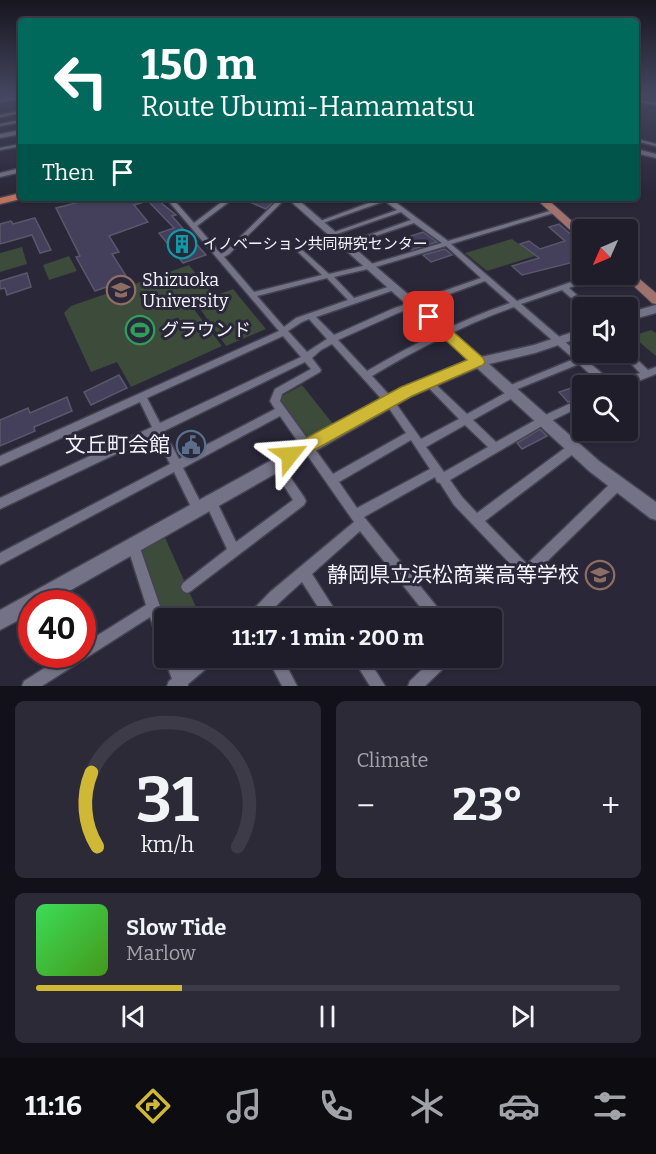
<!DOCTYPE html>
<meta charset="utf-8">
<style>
body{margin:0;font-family:Bitter,"Noto Sans JP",serif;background:#2d2a37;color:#f1f3f6;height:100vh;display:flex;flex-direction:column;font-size:22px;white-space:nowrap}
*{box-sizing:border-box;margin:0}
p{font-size:20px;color:#a2a2a9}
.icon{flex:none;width:33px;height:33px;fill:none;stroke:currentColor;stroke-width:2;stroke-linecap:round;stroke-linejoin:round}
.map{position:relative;height:686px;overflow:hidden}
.panel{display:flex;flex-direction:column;gap:15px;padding:15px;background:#121018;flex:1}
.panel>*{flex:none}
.top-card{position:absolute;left:18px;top:18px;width:621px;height:183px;border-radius:6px;box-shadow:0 2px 4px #0004,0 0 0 2px #3d3b47;background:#00695c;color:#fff;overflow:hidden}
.needle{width:39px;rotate:225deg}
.buttons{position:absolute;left:572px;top:219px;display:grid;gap:12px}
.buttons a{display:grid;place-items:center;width:66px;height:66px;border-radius:6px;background:#201d2b;box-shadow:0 2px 4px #0004,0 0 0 2px #3d3b47;font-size:30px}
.speed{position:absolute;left:18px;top:590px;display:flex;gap:12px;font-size:30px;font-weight:700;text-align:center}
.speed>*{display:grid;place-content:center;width:78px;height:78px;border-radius:50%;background:#201d2b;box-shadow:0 2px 4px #0004,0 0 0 2px #3d3b47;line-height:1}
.speed .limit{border:9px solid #d22;background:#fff;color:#111}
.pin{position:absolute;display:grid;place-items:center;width:51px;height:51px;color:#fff;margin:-26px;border-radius:12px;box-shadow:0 3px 9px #0006}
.me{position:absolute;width:66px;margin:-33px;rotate:62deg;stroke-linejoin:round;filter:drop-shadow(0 0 4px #0008)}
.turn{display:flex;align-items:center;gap:21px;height:126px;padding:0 24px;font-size:27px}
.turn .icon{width:78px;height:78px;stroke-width:2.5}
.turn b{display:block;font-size:42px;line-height:51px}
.then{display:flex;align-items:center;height:57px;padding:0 24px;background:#0003;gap:12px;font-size:22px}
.big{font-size:45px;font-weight:700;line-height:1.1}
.panel .tile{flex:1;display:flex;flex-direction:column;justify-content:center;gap:9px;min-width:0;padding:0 21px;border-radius:9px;background:#2d2a37}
.panel .dial{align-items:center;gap:0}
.dial svg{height:156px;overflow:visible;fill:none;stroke:#3d3b47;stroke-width:7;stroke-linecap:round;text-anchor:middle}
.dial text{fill:#f1f3f6;stroke:none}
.song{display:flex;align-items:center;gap:18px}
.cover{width:72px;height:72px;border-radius:9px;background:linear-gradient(135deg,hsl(130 70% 55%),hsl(100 70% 35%))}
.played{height:6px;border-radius:3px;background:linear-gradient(90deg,#d0b837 25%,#3d3b47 25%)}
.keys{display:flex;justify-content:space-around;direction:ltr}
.heat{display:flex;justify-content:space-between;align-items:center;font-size:33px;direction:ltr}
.panel .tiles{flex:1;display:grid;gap:15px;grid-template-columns:1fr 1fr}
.tile:last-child{grid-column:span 2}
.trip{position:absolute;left:154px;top:608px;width:348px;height:60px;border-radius:6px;background:#201d2b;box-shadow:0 2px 4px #0004,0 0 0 2px #3d3b47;font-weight:700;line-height:60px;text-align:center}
.tabs{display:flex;height:96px;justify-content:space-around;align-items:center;background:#0d0c11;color:#a2a2a9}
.tabs .icon{width:42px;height:42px}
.tabs .on{color:#d0b837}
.tabs b{font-size:27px;color:#f1f3f6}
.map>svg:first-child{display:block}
.green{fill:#3d4b3b}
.building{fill:#44405c;stroke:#5a576b;stroke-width:1.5}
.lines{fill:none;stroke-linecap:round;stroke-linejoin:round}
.street-casing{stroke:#454251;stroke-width:3}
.secondary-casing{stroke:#454251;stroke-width:3}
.primary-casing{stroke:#454251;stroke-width:2}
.highway-casing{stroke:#454251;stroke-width:3}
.street{fill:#747286;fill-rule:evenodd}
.secondary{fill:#747286;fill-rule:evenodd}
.primary{fill:#a0726d;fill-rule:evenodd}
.highway{fill:#bd725c;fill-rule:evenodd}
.route{fill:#d0b837;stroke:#877824;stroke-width:1.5}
.labels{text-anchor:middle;stroke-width:6;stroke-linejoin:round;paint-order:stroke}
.far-poi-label{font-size:15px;fill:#f5f4fd;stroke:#2a2739;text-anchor:start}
.poi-label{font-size:18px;fill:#f5f4fd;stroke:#2a2739;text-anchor:start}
.near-poi-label{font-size:21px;fill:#f5f4fd;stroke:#2a2739;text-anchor:end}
</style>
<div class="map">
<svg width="656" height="686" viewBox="0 0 656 686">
<rect width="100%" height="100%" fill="#2a2739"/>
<g class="green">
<polygon points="512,239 535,256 487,271 465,253"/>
<polygon points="22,247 27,264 0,272 0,253"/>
<polygon points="69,256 77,271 49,280 43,265"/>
<polygon points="189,265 213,295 190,304 222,346 131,387 117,362 91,372 64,313 71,306"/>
<polygon points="233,289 266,329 226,346 196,303"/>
<polygon points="651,330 656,333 656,356 632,336"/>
<polygon points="302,385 333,424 311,436 307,436 281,401 282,396"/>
<polygon points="163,533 199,614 194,618 165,618 165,621 138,549"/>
</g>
<g class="building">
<polygon points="95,198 155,198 176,215 172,216 206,255 183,263 159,233 174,228 148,201 134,205 148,222 109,236 119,252 112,254 128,279 95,291 76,257 80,256 56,208"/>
<polygon points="240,198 277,198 266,209"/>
<polygon points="35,218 51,250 40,253 32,235 0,244 0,224 11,221 13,224"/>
<polygon points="559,224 576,239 582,240 582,260 522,275 512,266 539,258 520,244 529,241 540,249 565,241 549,227"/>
<polygon points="423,232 437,242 411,250 407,247 411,246 402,239"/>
<polygon points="445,249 452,255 431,262 423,255"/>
<polygon points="27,273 31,287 7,295 5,288 0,289 0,281"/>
<polygon points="119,375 127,388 91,405 84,392"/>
<polygon points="577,386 582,390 582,396 568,402 559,392"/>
<polygon points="67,397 72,411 34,427 35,431 0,446 0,420 28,408 30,413"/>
<polygon points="540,429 547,436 522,449 517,443"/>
</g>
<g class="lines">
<g class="street-casing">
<g id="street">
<polygon points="21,96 21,98 0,102 0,100"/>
<polygon points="636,99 656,103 656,105 636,101"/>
<polygon points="21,111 21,113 0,117 0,115"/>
<polygon points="636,116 638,116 640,117 636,119"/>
<polygon points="21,120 21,122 0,126 0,124"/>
<polygon points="636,139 656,144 656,146 636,141"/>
<polygon points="21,144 21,146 0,150 0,148"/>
<polygon points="21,168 21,172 0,177 0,173"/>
<path d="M166,198H172L194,223L227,198H234L197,226L221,254L225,252L280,198H286L229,254L224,257L254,292L322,275L296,250V248H300L329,274L371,264L442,243L414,223L346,246L344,247L341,245L411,220L401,212L334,235H330L329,234L397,210L385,201L320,224L318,225L315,223L382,198H390L448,241L553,210H557V212L451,244L517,301L594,274H605L569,288L591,308H583L562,290L521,304L613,383L640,373L620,352H627V350L648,370L656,367V374L626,386H603L579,364L515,390L518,393L516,396L473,420L496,442L541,417L582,398V406L547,423L450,480L462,497L477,513L569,445L573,444L577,445L578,448L577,451L485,521L527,564L613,481L617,480L621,481L622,485L621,489L531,577L527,579L523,577L454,505L440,483L437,482L435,477L364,517L442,613L444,618H429L360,531L312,574L340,618H325L302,582L280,602L264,618H248L250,613L270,592L354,522L280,416L183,468L203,507L201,511L197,512L193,511L174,472L0,565V553L170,464L156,435L0,509V498L152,427L140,402L0,466V456L279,331ZM446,246L481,278L392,309L334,335L316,317L397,289L398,287L394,285L354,298L334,277L372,268ZM327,278L348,300L296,318L284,327L257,296ZM485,281L510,303C460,320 412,345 367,371L338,340L398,313ZM514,307L574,359L506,387L504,389L507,392L467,414L431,380H425L424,382L425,384L459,419L421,439L392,398L372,376C417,349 465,324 514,307ZM309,319L327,339L307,352L288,331L302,322ZM283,336L301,357L160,423L147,398ZM332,344L386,404L406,433L333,474L280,401L282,394L320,372L321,370L312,358L321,350ZM305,362L311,369L275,389L270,401L275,409L179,459L164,431ZM465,425L488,447L444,472L426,447ZM411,440L430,469L357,508L339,482Z"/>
<polygon points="275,459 279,461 304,497 306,501 304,505 191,591 187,593 183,591 181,587 183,583 227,549 204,500 206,496 210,495 214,496 236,542 293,500 270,464 271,461"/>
<polygon points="133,539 137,541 139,545 165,621 165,648 160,646 150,617 42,686 22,686 24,681 67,654 82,654 82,645 146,605 127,545 129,541"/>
<polygon points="165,655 165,657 178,657 183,670 198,657 216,657 214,662 188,684 188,686 167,686 169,681 172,679 164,657"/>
<polygon points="267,657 282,657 297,686 282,686"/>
<polygon points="352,657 367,657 385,686 370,686"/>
<polygon points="435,657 452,657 450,662 425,686 408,686 410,681"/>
</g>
</g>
<g class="secondary-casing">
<g id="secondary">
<polygon points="21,130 21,134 0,138 0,134"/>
<polygon points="636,149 656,154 656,158 636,153"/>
<polygon points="287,198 296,198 481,357 534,345 582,329 582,337 535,353 489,364 599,461 656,502 656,520 650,518 589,471 477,368 412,396 48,603 32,603 32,613 0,630 0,610 402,388 469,360"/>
<polygon points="656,305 656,313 627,321 627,313"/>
</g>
</g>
<g class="primary-casing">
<g id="primary">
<polygon points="535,198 546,198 582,230 582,238 578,237"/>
<polygon points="627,271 631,272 656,293 656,304 652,303 623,276 622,274 627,274"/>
</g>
</g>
<g class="highway-casing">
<polygon id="highway" points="21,193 21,198 25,198 0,204 0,198"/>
</g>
<use href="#street" class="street"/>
<use href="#secondary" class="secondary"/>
<use href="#primary" class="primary"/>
<use href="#highway" class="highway"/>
</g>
<linearGradient id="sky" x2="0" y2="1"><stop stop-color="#17151f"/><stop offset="0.5" stop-color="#44475f"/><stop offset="1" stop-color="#44475f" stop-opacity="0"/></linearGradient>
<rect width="656" height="191" fill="url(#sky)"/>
<polygon class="route" points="429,313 433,314 483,358 485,362 483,365 412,396 296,460 290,463 284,460 282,455 284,450 401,387 467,360 424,320 422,317 424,314"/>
<defs>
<g id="building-ring" transform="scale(1.5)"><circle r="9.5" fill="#2a2739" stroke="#0f9aa8" stroke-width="1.5"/><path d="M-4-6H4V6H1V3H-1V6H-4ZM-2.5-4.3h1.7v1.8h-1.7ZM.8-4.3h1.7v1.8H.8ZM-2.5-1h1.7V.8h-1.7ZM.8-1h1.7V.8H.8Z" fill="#0f9aa8"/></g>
<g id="university-ring" transform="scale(1.5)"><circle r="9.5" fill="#2a2739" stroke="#8d6e63" stroke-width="1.5"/><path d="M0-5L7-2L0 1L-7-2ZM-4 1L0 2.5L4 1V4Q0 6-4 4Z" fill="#8d6e63"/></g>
<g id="stadium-ring" transform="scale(1.5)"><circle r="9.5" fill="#2a2739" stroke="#2e9e5b" stroke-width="1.5"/><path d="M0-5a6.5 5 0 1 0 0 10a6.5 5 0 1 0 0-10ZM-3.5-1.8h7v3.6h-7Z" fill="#2e9e5b"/></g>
<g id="civic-ring" transform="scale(1.5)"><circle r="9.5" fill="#2a2739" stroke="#5c6f8a" stroke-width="1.5"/><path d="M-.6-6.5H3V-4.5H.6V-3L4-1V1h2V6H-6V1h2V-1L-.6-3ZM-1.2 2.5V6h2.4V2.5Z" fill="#5c6f8a"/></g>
<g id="school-ring" transform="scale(1.5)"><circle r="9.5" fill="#2a2739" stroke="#8d6e63" stroke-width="1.5"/><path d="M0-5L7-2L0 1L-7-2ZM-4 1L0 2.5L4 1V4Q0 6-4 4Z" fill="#8d6e63"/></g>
</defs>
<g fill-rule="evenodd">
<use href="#building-ring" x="182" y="244"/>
<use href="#university-ring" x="121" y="290"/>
<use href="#stadium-ring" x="140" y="330"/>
<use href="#civic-ring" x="191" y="445"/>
<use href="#school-ring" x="600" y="575"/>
</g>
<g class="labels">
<g class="far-poi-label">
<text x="203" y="249">イノベーション共同研究センター</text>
</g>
<g class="poi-label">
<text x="142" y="286">Shizuoka<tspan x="142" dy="21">University</tspan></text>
<text x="161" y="336">グラウンド</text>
</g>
<g class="near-poi-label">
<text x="170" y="452">文丘町会館</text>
<text x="579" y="582">静岡県立浜松商業高等学校</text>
</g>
</g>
</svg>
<div class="buttons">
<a><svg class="needle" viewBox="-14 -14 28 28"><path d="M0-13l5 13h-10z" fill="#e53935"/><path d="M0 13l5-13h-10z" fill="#a2a2a9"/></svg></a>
<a><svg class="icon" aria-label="sound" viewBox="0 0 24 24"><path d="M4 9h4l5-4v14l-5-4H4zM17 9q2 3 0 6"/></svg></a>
<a><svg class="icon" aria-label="search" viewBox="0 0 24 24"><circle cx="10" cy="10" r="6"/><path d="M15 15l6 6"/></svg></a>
</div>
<div class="speed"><div class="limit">40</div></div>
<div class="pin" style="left:429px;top:317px;background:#d93025"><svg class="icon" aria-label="arrive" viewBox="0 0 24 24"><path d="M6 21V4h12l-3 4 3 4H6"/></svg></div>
<svg class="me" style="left:290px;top:455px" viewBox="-20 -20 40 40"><path d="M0-17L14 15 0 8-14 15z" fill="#d0b837" stroke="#fff" stroke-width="4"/></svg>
<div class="trip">11:17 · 1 min · 200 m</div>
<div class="top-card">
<div class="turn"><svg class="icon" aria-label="left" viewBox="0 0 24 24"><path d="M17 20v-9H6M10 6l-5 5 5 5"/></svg><div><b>150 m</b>Route Ubumi-Hamamatsu</div></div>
<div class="then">Then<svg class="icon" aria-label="arrive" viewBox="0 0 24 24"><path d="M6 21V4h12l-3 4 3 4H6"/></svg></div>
</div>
</div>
<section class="panel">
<div class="tiles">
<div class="tile dial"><svg viewBox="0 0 100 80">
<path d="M14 69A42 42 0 1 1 86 69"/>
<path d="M14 69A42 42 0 0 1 11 31" stroke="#d0b837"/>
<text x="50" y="56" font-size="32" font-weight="700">31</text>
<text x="50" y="72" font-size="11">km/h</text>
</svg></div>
<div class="tile"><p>Climate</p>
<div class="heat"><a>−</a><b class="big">23°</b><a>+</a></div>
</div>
<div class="tile">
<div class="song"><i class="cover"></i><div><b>Slow Tide</b><p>Marlow</p></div></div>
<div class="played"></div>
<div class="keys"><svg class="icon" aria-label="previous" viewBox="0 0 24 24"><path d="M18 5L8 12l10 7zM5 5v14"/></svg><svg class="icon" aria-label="pause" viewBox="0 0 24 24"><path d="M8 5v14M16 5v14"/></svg><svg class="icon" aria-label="next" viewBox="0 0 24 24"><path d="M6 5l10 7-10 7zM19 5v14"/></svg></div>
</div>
</div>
</section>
<nav class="tabs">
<b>11:16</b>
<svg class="icon on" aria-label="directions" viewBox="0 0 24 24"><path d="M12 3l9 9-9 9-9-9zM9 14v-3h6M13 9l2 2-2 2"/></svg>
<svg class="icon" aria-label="music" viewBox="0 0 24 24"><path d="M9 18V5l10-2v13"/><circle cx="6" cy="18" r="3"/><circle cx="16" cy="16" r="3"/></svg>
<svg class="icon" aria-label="phone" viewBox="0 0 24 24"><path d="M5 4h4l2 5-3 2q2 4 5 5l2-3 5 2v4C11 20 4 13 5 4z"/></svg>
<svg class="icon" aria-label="climate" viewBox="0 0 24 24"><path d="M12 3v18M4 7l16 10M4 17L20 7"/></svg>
<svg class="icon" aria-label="car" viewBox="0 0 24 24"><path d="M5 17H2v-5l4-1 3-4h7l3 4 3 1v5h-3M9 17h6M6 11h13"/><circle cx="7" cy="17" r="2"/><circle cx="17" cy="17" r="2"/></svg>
<svg class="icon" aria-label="filters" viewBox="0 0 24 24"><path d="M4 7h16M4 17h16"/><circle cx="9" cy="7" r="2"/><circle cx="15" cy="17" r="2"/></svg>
</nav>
